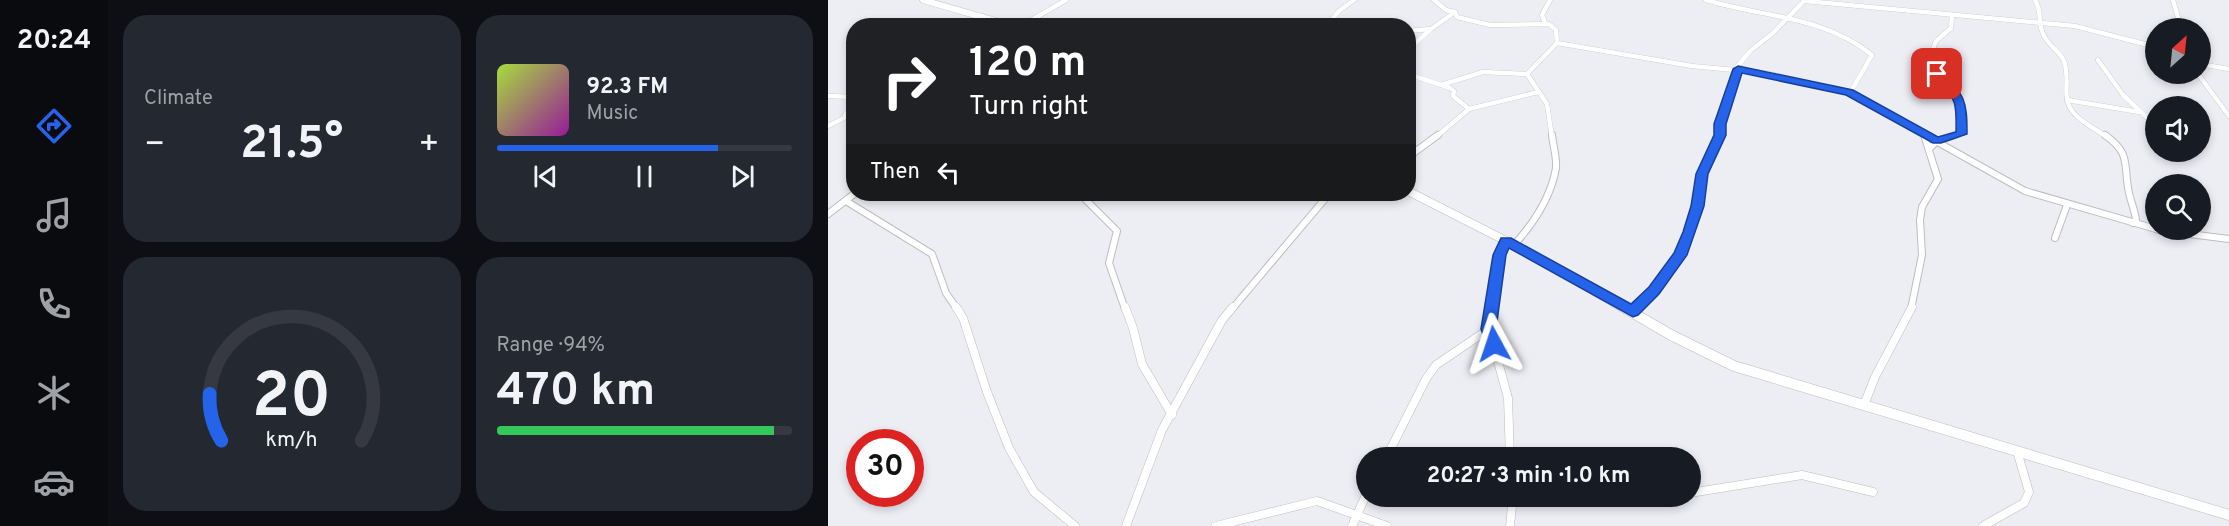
<!DOCTYPE html>
<meta charset="utf-8">
<style>
body{margin:0;font-family:Overpass,sans-serif;background:#242831;color:#f1f3f6;height:100vh;display:flex;flex-direction:column;font-size:22px;white-space:nowrap}
*{box-sizing:border-box;margin:0}
p{font-size:20px;color:#9ea1a6}
.icon{flex:none;width:33px;height:33px;fill:none;stroke:currentColor;stroke-width:2;stroke-linecap:round;stroke-linejoin:round}
.map{position:relative;flex:1;overflow:hidden}
.drawer{display:flex;flex-direction:column;gap:15px;padding:15px;background:#0d0f14;width:720px}
.drawer>*{flex:none}
.hud{position:absolute;left:18px;top:18px;width:570px;height:183px;border-radius:24px;box-shadow:0 3px 9px #0003;background:#202124;color:#fff;overflow:hidden}
.needle{width:39px;rotate:27deg}
.fabs{position:absolute;left:1317px;top:18px;display:grid;gap:12px}
.fabs a{display:grid;place-items:center;width:66px;height:66px;border-radius:50%;background:#171b24;box-shadow:0 3px 9px #0003;font-size:30px}
.speed{position:absolute;left:18px;top:429px;display:flex;gap:12px;font-size:30px;font-weight:700;text-align:center}
.speed>*{display:grid;place-content:center;width:78px;height:78px;border-radius:50%;background:#171b24;box-shadow:0 3px 9px #0003;line-height:1}
.speed .limit{border:9px solid #d22;background:#fff;color:#111}
.pin{position:absolute;display:grid;place-items:center;width:51px;height:51px;color:#fff;margin:-26px;border-radius:12px;box-shadow:0 3px 9px #0006}
.me{position:absolute;width:66px;margin:-33px;rotate:355deg;stroke-linejoin:round;filter:drop-shadow(0 0 4px #0008)}
.turn{display:flex;align-items:center;gap:21px;height:126px;padding:0 24px;font-size:27px}
.turn .icon{width:78px;height:78px;stroke-width:2.5}
.turn b{display:block;font-size:42px;line-height:51px}
.then{display:flex;align-items:center;height:57px;padding:0 24px;background:#0003;gap:12px;font-size:22px}
.big{font-size:45px;font-weight:700;line-height:1.1}
.drawer .tile{flex:1;display:flex;flex-direction:column;justify-content:center;gap:9px;min-width:0;padding:0 21px;border-radius:24px;background:#242831}
.drawer .dial{align-items:center;gap:0}
.dial svg{height:156px;overflow:visible;fill:none;stroke:#363941;stroke-width:7;stroke-linecap:round;text-anchor:middle}
.dial text{fill:#f1f3f6;stroke:none}
.song{display:flex;align-items:center;gap:18px}
.cover{width:72px;height:72px;border-radius:9px;background:linear-gradient(135deg,hsl(80 70% 55%),hsl(300 70% 35%))}
.played{height:6px;border-radius:3px;background:linear-gradient(90deg,#2563eb 75%,#363941 75%)}
.keys{display:flex;justify-content:space-around;direction:ltr}
.heat{display:flex;justify-content:space-between;align-items:center;font-size:33px;direction:ltr}
.charge{height:9px;border-radius:4px;background:linear-gradient(90deg,#34c759 94%,#363941 0)}
.drawer .tiles{flex:1;display:grid;gap:15px;grid-template-columns:repeat(2,1fr)}
.trip{position:absolute;left:528px;top:447px;width:345px;height:60px;border-radius:30px;background:#171b24;box-shadow:0 3px 9px #0003;font-weight:700;line-height:60px;text-align:center}
main{display:flex;flex:1;min-height:0}
.tabs{display:flex;flex-direction:column;width:108px;justify-content:space-around;align-items:center;background:#090b0e;color:#9ea1a6}
.tabs .icon{width:42px;height:42px}
.tabs .active{color:#2563eb}
.tabs b{font-size:27px;color:#f1f3f6}
.map>svg:first-child{display:block}
.lines{fill:none;stroke-linecap:round;stroke-linejoin:round}
.minor-far2-casing{stroke:#bdbcc2;stroke-width:5}
.minor-far1-casing{stroke:#bdbcc2;stroke-width:8}
.minor-casing{stroke:#bdbcc2;stroke-width:9}
.tertiary-far2-casing{stroke:#bdbcc2;stroke-width:7}
.tertiary-far1-casing{stroke:#bdbcc2;stroke-width:9}
.tertiary-casing{stroke:#bdbcc2;stroke-width:11}
.minor-far2{stroke:#fff;stroke-width:4.5}
.minor-far1{stroke:#fff;stroke-width:6}
.minor{stroke:#fff;stroke-width:8}
.tertiary-far2{stroke:#fff;stroke-width:6}
.tertiary-far1{stroke:#fff;stroke-width:8}
.tertiary{stroke:#fff;stroke-width:10}
.route{fill:#2563eb;stroke:#184099;stroke-width:1.5}
</style>
<main>
<nav class="tabs">
<b>20:24</b>
<svg class="icon active" aria-label="directions" viewBox="0 0 24 24"><path d="M12 3l9 9-9 9-9-9zM9 14v-3h6M13 9l2 2-2 2"/></svg>
<svg class="icon" aria-label="music" viewBox="0 0 24 24"><path d="M9 18V5l10-2v13"/><circle cx="6" cy="18" r="3"/><circle cx="16" cy="16" r="3"/></svg>
<svg class="icon" aria-label="phone" viewBox="0 0 24 24"><path d="M5 4h4l2 5-3 2q2 4 5 5l2-3 5 2v4C11 20 4 13 5 4z"/></svg>
<svg class="icon" aria-label="climate" viewBox="0 0 24 24"><path d="M12 3v18M4 7l16 10M4 17L20 7"/></svg>
<svg class="icon" aria-label="car" viewBox="0 0 24 24"><path d="M5 17H2v-5l4-1 3-4h7l3 4 3 1v5h-3M9 17h6M6 11h13"/><circle cx="7" cy="17" r="2"/><circle cx="17" cy="17" r="2"/></svg>
</nav>
<section class="drawer">
<div class="tiles">
<div class="tile"><p>Climate</p>
<div class="heat"><a>−</a><b class="big">21.5°</b><a>+</a></div>
</div>
<div class="tile">
<div class="song"><i class="cover"></i><div><b>92.3 FM</b><p>Music</p></div></div>
<div class="played"></div>
<div class="keys"><svg class="icon" aria-label="previous" viewBox="0 0 24 24"><path d="M18 5L8 12l10 7zM5 5v14"/></svg><svg class="icon" aria-label="pause" viewBox="0 0 24 24"><path d="M8 5v14M16 5v14"/></svg><svg class="icon" aria-label="next" viewBox="0 0 24 24"><path d="M6 5l10 7-10 7zM19 5v14"/></svg></div>
</div>
<div class="tile dial"><svg viewBox="0 0 100 80">
<path d="M14 69A42 42 0 1 1 86 69"/>
<path d="M14 69A42 42 0 0 1 8 45" stroke="#2563eb"/>
<text x="50" y="56" font-size="32" font-weight="700">20</text>
<text x="50" y="72" font-size="11">km/h</text>
</svg></div>
<div class="tile"><p>Range · 94%</p><b class="big">470 km</b><div class="charge"></div></div>
</div>
</section>
<div class="map">
<svg width="1401" height="526" viewBox="0 0 1401 526">
<rect width="100%" height="100%" fill="#ededf4"/>
<g class="lines">
<g class="minor-far2-casing">
<g id="minor-far2">
<polyline points="606,0 618,10 627,12 629,17 662,25 721,24 728,30 729,43"/>
<path d="M878,0C934,17 997,16 1044,55L1022,93"/>
<path d="M1207,0C1214,11 1210,19 1214,31C1218,45 1232,51 1236,61C1241,75 1237,87 1239,99C1242,118 1265,127 1279,137"/>
<polyline points="1345,0 1353,28"/>
<polyline points="977,1 1247,26 1328,47"/>
<polyline points="717,23 714,15 722,0"/>
<polyline points="139,26 154,16"/>
<polyline points="193,26 238,0"/>
<polyline points="499,26 511,11 526,0"/>
<polyline points="580,31 602,29"/>
<polyline points="580,50 603,29 627,12"/>
<polyline points="1270,60 1295,95 1328,126"/>
<polyline points="1372,64 1401,69"/>
<polyline points="580,74 622,88 626,91 625,96 641,109 608,137"/>
<polyline points="1370,74 1401,116"/>
<polyline points="613,85 655,72 699,74"/>
<polyline points="0,96 26,97"/>
<polyline points="1239,100 1311,112"/>
<polyline points="641,109 710,92"/>
<polyline points="0,126 16,118 18,113 26,108"/>
<polyline points="1095,132 1097,137"/>
<polyline points="724,137 719,104 699,74 729,43 864,66 938,73 1022,93 1100,137"/>
<polyline points="891,137 892,124 909,67 922,51 945,33 977,0"/>
<polyline points="1122,137 1133,133 1134,105 1124,89 1109,73 1102,57 1108,41 1123,28 1124,15"/>
</g>
</g>
<g class="minor-far1-casing">
<g id="minor-far1">
<polyline points="1097,135 1197,191 1328,229"/>
<path d="M1277,135C1304,154 1295,165 1301,193C1303,202 1307,211 1308,220L1305,223"/>
<polyline points="1102,148 1109,141 1127,135"/>
<polyline points="580,157 610,135"/>
<polyline points="252,194 289,231 281,263 297,309"/>
<polyline points="18,201 104,254 118,293 129,309"/>
<polyline points="0,214 26,194"/>
<polyline points="1330,230 1401,239"/>
<polyline points="1227,238 1239,205"/>
<path d="M686,245C705,224 723,197 728,168C729,158 725,145 724,135"/>
<polyline points="404,309 501,194"/>
<polyline points="664,309 671,255 678,241"/>
<polyline points="808,309 826,290 852,255 862,232 874,174 892,135"/>
<polyline points="1083,309 1094,255 1092,220 1094,207 1110,179 1096,135"/>
</g>
</g>
<g class="minor-casing">
<g id="minor">
<polyline points="128,307 135,318 159,392 181,448 206,492 247,526"/>
<polyline points="297,307 305,328 314,364 344,415"/>
<polyline points="664,307 661,329 680,398 682,458"/>
<polyline points="805,312 810,307"/>
<polyline points="1036,405 1047,377 1084,307"/>
<polyline points="683,451 706,458"/>
<polyline points="558,458 598,379 608,365 661,329"/>
<polyline points="862,493 974,475 1045,492"/>
<polyline points="298,526 334,430 394,320 405,307"/>
<polyline points="388,526 489,501 559,526"/>
<polyline points="524,526 538,495"/>
<polyline points="682,526 685,496"/>
<polyline points="1155,526 1196,503 1201,492 1189,451"/>
</g>
</g>
<g class="tertiary-far2-casing">
<polyline id="tertiary-far2" points="95,0 185,26"/>
</g>
<g class="tertiary-far1-casing">
<polyline id="tertiary-far1" points="580,191 692,248 797,309"/>
</g>
<g class="tertiary-casing">
<polyline id="tertiary" points="795,307 843,335 906,366 1401,515"/>
</g>
<use href="#minor-far2" class="minor-far2"/>
<use href="#minor-far1" class="minor-far1"/>
<use href="#minor" class="minor"/>
<use href="#tertiary-far2" class="tertiary-far2"/>
<use href="#tertiary-far1" class="tertiary-far1"/>
<use href="#tertiary" class="tertiary"/>
</g>
<path class="route" d="M910,66L1025,90L1110,137L1128,132C1129,95 1126,100 1104,74L1112,71C1137,95 1139,100 1139,134L1113,143H1105L1018,95L914,73L898,124V135L880,174L876,206L859,255L831,294L810,315L805,317L681,248L678,255L668,329L673,344L671,348H660L653,329L665,255L673,238H683L803,304L821,287L846,253L855,232L863,206L868,174L886,135V124L905,69Z"/>
</svg>
<div class="fabs">
<a><svg class="needle" viewBox="-14 -14 28 28"><path d="M0-13l5 13h-10z" fill="#e53935"/><path d="M0 13l5-13h-10z" fill="#9ea1a6"/></svg></a>
<a><svg class="icon" aria-label="sound" viewBox="0 0 24 24"><path d="M4 9h4l5-4v14l-5-4H4zM17 9q2 3 0 6"/></svg></a>
<a><svg class="icon" aria-label="search" viewBox="0 0 24 24"><circle cx="10" cy="10" r="6"/><path d="M15 15l6 6"/></svg></a>
</div>
<div class="speed"><div class="limit">30</div></div>
<div class="pin" style="left:1109px;top:74px;background:#d93025"><svg class="icon" aria-label="arrive" viewBox="0 0 24 24"><path d="M6 21V4h12l-3 4 3 4H6"/></svg></div>
<svg class="me" style="left:666px;top:344px" viewBox="-20 -20 40 40"><path d="M0-17L14 15 0 8-14 15z" fill="#2563eb" stroke="#fff" stroke-width="4"/></svg>
<div class="trip">20:27 · 3 min · 1.0 km</div>
<div class="hud">
<div class="turn"><svg class="icon" aria-label="right" viewBox="0 0 24 24"><path d="M7 20v-9h11M14 6l5 5-5 5"/></svg><div><b>120 m</b>Turn right</div></div>
<div class="then">Then<svg class="icon" aria-label="left" viewBox="0 0 24 24"><path d="M17 20v-9H6M10 6l-5 5 5 5"/></svg></div>
</div>
</div>
</main>
